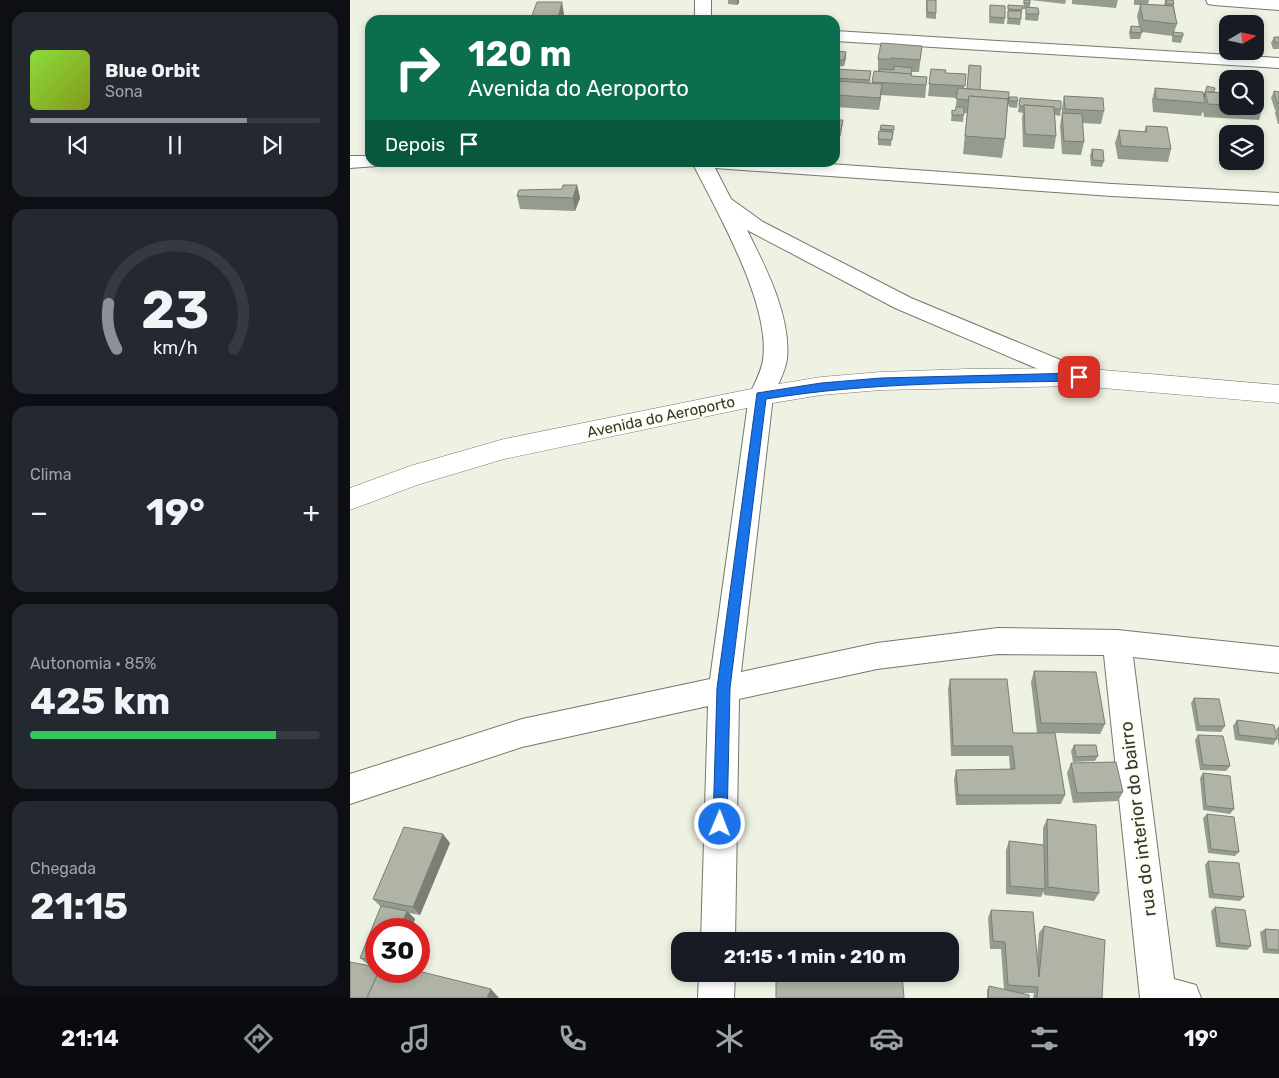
<!DOCTYPE html>
<html lang="pt">
<meta charset="utf-8">
<style>
body{margin:0;font-family:Rubik,sans-serif;background:#242831;color:#f1f3f6;height:100vh;display:flex;flex-direction:column;font-size:19px;white-space:nowrap}
*{box-sizing:border-box;margin:0}
p{font-size:16px;color:#9ea1a6}
.icon{flex:none;width:28px;height:28px;fill:none;stroke:currentColor;stroke-width:2;stroke-linecap:round;stroke-linejoin:round}
.map{position:relative;flex:1;overflow:hidden}
.side{display:flex;flex-direction:column;gap:12px;padding:12px;background:#0d0f14;width:350px}
.side>*{flex:none}
.guide{position:absolute;left:15px;top:15px;width:475px;height:152px;border-radius:15px;box-shadow:0 2px 8px #0003;background:#0b6e4f;color:#fff;overflow:hidden}
.needle{width:32px;rotate:81deg}
.buttons{position:absolute;left:869px;top:15px;display:grid;gap:10px}
.buttons a{display:grid;place-items:center;width:45px;height:45px;border-radius:10px;background:#171b24;box-shadow:0 2px 8px #0003;font-size:25px}
.speed{position:absolute;left:15px;top:918px;display:flex;gap:10px;font-size:25px;font-weight:700;text-align:center}
.speed>*{display:grid;place-content:center;width:65px;height:65px;border-radius:50%;background:#171b24;box-shadow:0 2px 8px #0003;line-height:1}
.speed .limit{border:8px solid #d22;background:#fff;color:#111}
.pin{position:absolute;display:grid;place-items:center;width:42px;height:42px;color:#fff;margin:-21px;border-radius:10px;box-shadow:0 2px 8px #0006}
.me{position:absolute;width:55px;margin:-28px;rotate:1deg;stroke-linejoin:round;filter:drop-shadow(0 0 4px #0008)}
.turn{display:flex;align-items:center;gap:18px;height:105px;padding:0 20px;font-size:22px}
.turn .icon{width:65px;height:65px;stroke-width:2.5}
.turn b{display:block;font-size:35px;line-height:42px}
.then{display:flex;align-items:center;height:48px;padding:0 20px;background:#0003;gap:10px;font-size:19px}
.big{font-size:38px;font-weight:700;line-height:1.1}
.side .widget{flex:1;display:flex;flex-direction:column;justify-content:center;gap:8px;min-width:0;padding:0 18px;border-radius:15px;background:#242831}
.side .dial{align-items:center;gap:0}
.dial svg{height:130px;overflow:visible;fill:none;stroke:#363941;stroke-width:7;stroke-linecap:round;text-anchor:middle}
.dial text{fill:#f1f3f6;stroke:none}
.song{display:flex;align-items:center;gap:15px}
.cover{width:60px;height:60px;border-radius:8px;background:linear-gradient(135deg,hsl(90 70% 55%),hsl(70 70% 35%))}
.played{height:5px;border-radius:2px;background:linear-gradient(90deg,#8c9099 75%,#363941 75%)}
.keys{display:flex;justify-content:space-around;direction:ltr}
.heat{display:flex;justify-content:space-between;align-items:center;font-size:28px;direction:ltr}
.charge{height:8px;border-radius:4px;background:linear-gradient(90deg,#34c759 85%,#363941 0)}
.trip{position:absolute;left:321px;top:932px;width:288px;height:50px;border-radius:15px;background:#171b24;box-shadow:0 2px 8px #0003;font-weight:700;line-height:50px;text-align:center}
.dock{display:flex;height:80px;justify-content:space-around;align-items:center;background:#090b0e;color:#9ea1a6}
.dock .icon{width:35px;height:35px}
.dock .active{color:#8c9099}
.dock b{font-size:22px;color:#f1f3f6}
main{display:flex;flex:1;min-height:0}
.map>svg:first-child{display:block}
.lines{fill:none;stroke-linecap:round;stroke-linejoin:round}
.street-casing{stroke:#75796c;stroke-width:2}
.primary-casing{stroke:#75796c;stroke-width:1}
.street{fill:#fff;fill-rule:evenodd}
.primary{fill:#fff;fill-rule:evenodd}
.wall{fill:#969b8f}
.shaded-wall{fill:#7a7e74}
.building{fill:#afb4a6;stroke:#7a7e74}
.route{fill:#1a73e8;stroke:#114b97}
.labels{text-anchor:middle;stroke-width:4;stroke-linejoin:round;paint-order:stroke}
.street-label{font-size:15px;fill:#353731;stroke:#fafff0}
.near-street-label{font-size:18px;fill:#353731;stroke:#fafff0}
</style>
<main>
<section class="side">
<div class="widget">
<div class="song"><i class="cover"></i><div><b>Blue Orbit</b><p>Sona</p></div></div>
<div class="played"></div>
<div class="keys"><svg class="icon" aria-label="previous" viewBox="0 0 24 24"><path d="M18 5L8 12l10 7zM5 5v14"/></svg><svg class="icon" aria-label="pause" viewBox="0 0 24 24"><path d="M8 5v14M16 5v14"/></svg><svg class="icon" aria-label="next" viewBox="0 0 24 24"><path d="M6 5l10 7-10 7zM19 5v14"/></svg></div>
</div>
<div class="widget dial"><svg viewBox="0 0 100 80">
<path d="M14 69A42 42 0 1 1 86 69"/>
<path d="M14 69A42 42 0 0 1 9 41" stroke="#8c9099"/>
<text x="50" y="56" font-size="32" font-weight="700">23</text>
<text x="50" y="72" font-size="11">km/h</text>
</svg></div>
<div class="widget"><p>Clima</p>
<div class="heat"><a>−</a><b class="big">19°</b><a>+</a></div>
</div>
<div class="widget"><p>Autonomia · 85%</p><b class="big">425 km</b><div class="charge"></div></div>
<div class="widget"><p>Chegada</p><b class="big">21:15</b></div>
</section>
<div class="map">
<svg width="929" height="998" viewBox="0 0 929 998">
<rect width="100%" height="100%" fill="#edf2e3"/>
<g class="lines">
<g class="street-casing">
<g id="street">
<rect x="345" y="0" width="16" height="20"/>
<polygon points="856,0 929,0 929,10 864,5 858,4"/>
<polygon points="485,31 929,58 929,68 485,41"/>
<polygon points="0,156 20,156 20,162 30,162 27,166 0,168"/>
<path d="M342,162H451L762,184L929,193V205L762,196L365,168L381,199L413,222L561,298L737,371L741,377L737,383L729,386L721,383L545,308L397,230C416,268 441,316 437,359C435,372 428,384 423,396L391,672L527,643L648,628L767,630L929,647V673L783,657L824,979L846,985L851,998H790L754,655L648,654L527,669L389,699L385,941H351L358,706L172,747L0,804V774L172,719L360,679L399,396C404,384 411,373 413,360C421,304 367,212 342,162Z"/>
<polygon points="349,974 385,974 384,998 348,998"/>
</g>
</g>
<g class="primary-casing">
<polygon id="primary" points="729,368 929,385 929,403 729,386 531,390 471,395 411,405 154,459 67,485 0,510 0,488 60,466 154,439 411,387 471,377 531,372 617,369"/>
</g>
<use href="#street" class="street"/>
<use href="#primary" class="primary"/>
</g>
<g class="wall">
<polygon points="378,0 389,0 389,3 387,5 378,4"/>
<polygon points="576,0 586,0 586,19 576,18"/>
<polygon points="674,0 716,0 715,4 680,0 680,7 689,14 688,21 675,20 676,9 673,9"/>
<polygon points="722,0 768,0 766,8 722,4"/>
<polygon points="784,0 799,0 798,4 814,5 815,0 823,0 827,24 824,32 833,36 831,43 822,42 822,36 792,32 790,39 780,39 779,32 781,26 789,27 787,16 790,5 784,5"/>
<polygon points="640,5 655,18 654,24 639,23"/>
<polygon points="658,5 672,10 670,25 657,24"/>
<polygon points="214,14 213,20 182,20 181,18"/>
<polygon points="924,37 929,37 929,49 923,49 921,43"/>
<polygon points="572,46 569,72 561,72 561,74 562,76 577,77 575,98 531,95 529,110 485,107 485,69 521,71 520,83 522,83 524,71 528,71 528,59"/>
<polygon points="485,51 496,52 496,59 494,66 485,67"/>
<polygon points="581,69 596,73 616,74 614,88 630,90 658,103 659,97 668,101 667,108 659,107 658,103 655,139 652,158 613,154 617,113 614,113 613,122 601,121 602,110 605,111 607,98 578,96"/>
<polygon points="857,86 864,92 874,93 875,89 878,89 878,106 905,106 913,107 909,120 854,117 853,111 851,116 803,112 802,100 805,88 854,96"/>
<polygon points="924,91 929,92 929,124 928,124 925,113 926,110 925,110 921,98"/>
<polygon points="714,96 754,111 751,124 732,123 734,142 731,155 712,154 710,126 712,114 712,108"/>
<polygon points="670,98 711,109 710,116 705,115 706,136 704,149 673,147 672,118 673,113 668,112"/>
<polygon points="485,120 493,120 491,136 485,136"/>
<polygon points="531,125 544,126 543,136 542,136 541,146 528,145 528,139"/>
<polygon points="796,126 821,149 818,162 768,159 765,143 769,130 794,132"/>
<polygon points="742,149 754,161 752,167 741,166 740,156"/>
<polygon points="227,185 230,198 225,211 170,209 167,196 212,189"/>
<polygon points="684,671 755,724 750,734 705,733 715,795 711,804 606,805 604,779 606,770 660,769 659,756 601,756 598,689 600,679 663,733 687,733 681,682"/>
<polygon points="844,698 875,726 871,732 846,731 841,703"/>
<polygon points="887,720 927,739 923,745 885,740 883,726"/>
<polygon points="929,726 929,747 926,730"/>
<polygon points="848,735 880,766 876,771 850,770 845,740"/>
<polygon points="724,745 748,756 745,761 723,762 721,751"/>
<polygon points="721,763 773,792 768,801 723,803 717,773"/>
<polygon points="853,773 884,809 880,814 853,810 850,778"/>
<polygon points="857,814 889,852 885,856 858,853 853,818"/>
<polygon points="697,819 749,893 744,901 694,895 694,891 691,897 656,894 656,850 659,841 693,845 693,828"/>
<polygon points="100,843 70,915 59,913 65,919 61,929 26,929 26,966 19,965 10,958 31,907 23,899"/>
<polygon points="858,861 894,897 890,901 859,898 855,865"/>
<polygon points="865,907 901,946 897,950 866,947 861,911"/>
<polygon points="641,910 687,957 689,933 694,926 752,998 683,998 684,993 669,993 679,998 637,998 637,990 639,986 654,990 651,949 640,949 638,918"/>
<polygon points="915,929 929,930 929,954 913,953 910,932"/>
</g>
<g class="shaded-wall">
<polygon points="387,0 389,0 389,3 387,5"/>
<polygon points="212,2 214,14 213,20 209,20 208,18"/>
<polygon points="532,84 531,97 529,110 530,98"/>
<polygon points="227,185 230,198 225,211 223,198"/>
<polygon points="93,834 100,843 70,915 63,907"/>
<polygon points="57,911 65,919 61,929 50,929"/>
<polygon points="141,989 149,998 137,998"/>
</g>
<g class="building">
<polygon points="577,0 586,0 586,13 577,12"/>
<rect x="674" y="0" width="6" height="3"/>
<polygon points="816,0 823,0 824,4 817,4"/>
<polygon points="187,2 212,2 208,18 181,18"/>
<polygon points="790,4 823,6 827,24 793,20"/>
<polygon points="640,5 655,6 655,18 640,17"/>
<polygon points="658,5 673,6 672,10 658,9"/>
<polygon points="676,7 688,8 689,14 676,14"/>
<polygon points="658,11 671,11 671,19 658,18"/>
<polygon points="781,26 791,27 792,33 781,32"/>
<polygon points="823,32 833,33 833,36 824,36"/>
<polygon points="924,37 929,37 929,43 925,42"/>
<polygon points="531,43 572,46 570,60 541,58 540,59 528,59"/>
<polygon points="485,51 496,52 494,60 485,60"/>
<polygon points="619,65 631,66 630,90 617,89"/>
<polygon points="544,66 562,68 561,74 530,72 530,69 544,70"/>
<polygon points="485,69 521,71 519,80 485,78"/>
<polygon points="581,69 596,70 595,73 616,74 615,86 579,84"/>
<polygon points="524,71 562,74 561,76 577,77 576,85 522,82"/>
<polygon points="485,81 532,84 530,98 485,95"/>
<polygon points="857,86 865,88 864,92 855,92 854,97"/>
<polygon points="608,88 659,92 658,104 658,99 619,96 619,100 606,99"/>
<polygon points="805,88 853,92 855,103 806,99"/>
<rect x="875" y="89" width="3" height="4"/>
<polygon points="924,91 929,92 929,101 928,104 927,103"/>
<polygon points="855,92 878,93 878,105 858,104"/>
<polygon points="905,95 910,95 913,107 895,106 905,106"/>
<polygon points="619,96 658,99 655,139 615,136"/>
<polygon points="714,96 753,98 754,111 715,109"/>
<polygon points="659,97 667,97 668,101 660,101"/>
<polygon points="670,98 711,101 711,109 704,109 704,107 674,105 674,106 669,106"/>
<polygon points="674,105 704,107 706,136 675,134"/>
<polygon points="606,107 614,107 614,115 602,115 602,110 605,111"/>
<polygon points="712,113 732,114 734,142 714,141"/>
<polygon points="485,120 493,120 491,130 485,129"/>
<polygon points="531,125 544,126 544,130 530,129"/>
<polygon points="796,126 817,127 821,149 771,146 769,130 797,132"/>
<polygon points="529,131 543,132 542,140 528,139"/>
<polygon points="742,149 753,150 754,161 743,160"/>
<polygon points="213,185 227,185 223,198 167,196 169,190 212,189"/>
<polygon points="684,671 746,672 755,724 691,723"/>
<polygon points="600,679 657,679 663,733 705,733 715,795 608,795 606,770 665,769 662,746 603,746"/>
<polygon points="844,698 869,699 875,726 849,726"/>
<polygon points="887,720 924,725 927,739 889,735"/>
<polygon points="848,735 873,736 880,766 853,765"/>
<polygon points="724,745 746,745 748,756 726,757"/>
<polygon points="766,762 773,792 727,793 721,763"/>
<polygon points="853,773 880,776 884,809 856,806"/>
<polygon points="857,814 884,817 889,852 861,849"/>
<polygon points="697,819 746,825 749,893 698,887"/>
<polygon points="54,827 93,834 63,907 23,899"/>
<polygon points="659,841 694,845 695,889 660,886"/>
<polygon points="858,861 889,863 894,897 863,894"/>
<polygon points="31,906 57,911 50,929 26,929 26,961 10,958"/>
<polygon points="865,907 895,910 901,946 870,943"/>
<polygon points="641,910 683,912 689,977 694,926 755,940 752,998 687,998 688,987 658,985 655,942 643,941"/>
<polygon points="915,929 929,930 929,950 917,949"/>
<polygon points="0,962 26,967 26,971 29,971 17,998 0,998"/>
<polygon points="29,971 68,971 141,989 137,998 17,998"/>
<polygon points="426,974 552,974 554,998 426,998"/>
<polygon points="639,986 679,995 679,998 638,998"/>
</g>
<path class="route" d="M729,373L734,377L729,381C624,383 520,382 416,399L380,688L377,824L375,829L370,831L365,829L363,824L367,688L407,393L471,383L531,378Z"/>
<g class="labels">
<g class="street-label">
<text transform="translate(311 417) rotate(-12)" y="5">Avenida do Aeroporto</text>
</g>
<g class="near-street-label">
<text transform="translate(788 819) rotate(-97)" y="6">rua do interior do bairro</text>
</g>
</g>
</svg>
<div class="buttons">
<a><svg class="needle" viewBox="-14 -14 28 28"><path d="M0-13l5 13h-10z" fill="#e53935"/><path d="M0 13l5-13h-10z" fill="#9ea1a6"/></svg></a>
<a><svg class="icon" aria-label="search" viewBox="0 0 24 24"><circle cx="10" cy="10" r="6"/><path d="M15 15l6 6"/></svg></a>
<a><svg class="icon" aria-label="layers" viewBox="0 0 24 24"><path d="M12 4l9 5-9 5-9-5zM3 14l9 5 9-5"/></svg></a>
</div>
<div class="speed"><div class="limit">30</div></div>
<div class="pin" style="left:729px;top:377px;background:#d93025"><svg class="icon" aria-label="arrive" viewBox="0 0 24 24"><path d="M6 21V4h12l-3 4 3 4H6"/></svg></div>
<svg class="me" style="left:370px;top:824px" viewBox="-20 -20 40 40"><circle r="17" fill="#1a73e8" stroke="#fff" stroke-width="3"/><path d="M0-11L8 9 0 5-8 9z" fill="#fff"/></svg>
<div class="trip">21:15 · 1 min · 210 m</div>
<div class="guide">
<div class="turn"><svg class="icon" aria-label="right" viewBox="0 0 24 24"><path d="M7 20v-9h11M14 6l5 5-5 5"/></svg><div><b>120 m</b>Avenida do Aeroporto</div></div>
<div class="then">Depois<svg class="icon" aria-label="arrive" viewBox="0 0 24 24"><path d="M6 21V4h12l-3 4 3 4H6"/></svg></div>
</div>
</div>
</main>
<nav class="dock">
<b>21:14</b>
<svg class="icon active" aria-label="directions" viewBox="0 0 24 24"><path d="M12 3l9 9-9 9-9-9zM9 14v-3h6M13 9l2 2-2 2"/></svg>
<svg class="icon" aria-label="music" viewBox="0 0 24 24"><path d="M9 18V5l10-2v13"/><circle cx="6" cy="18" r="3"/><circle cx="16" cy="16" r="3"/></svg>
<svg class="icon" aria-label="phone" viewBox="0 0 24 24"><path d="M5 4h4l2 5-3 2q2 4 5 5l2-3 5 2v4C11 20 4 13 5 4z"/></svg>
<svg class="icon" aria-label="climate" viewBox="0 0 24 24"><path d="M12 3v18M4 7l16 10M4 17L20 7"/></svg>
<svg class="icon" aria-label="car" viewBox="0 0 24 24"><path d="M5 17H2v-5l4-1 3-4h7l3 4 3 1v5h-3M9 17h6M6 11h13"/><circle cx="7" cy="17" r="2"/><circle cx="17" cy="17" r="2"/></svg>
<svg class="icon" aria-label="filters" viewBox="0 0 24 24"><path d="M4 7h16M4 17h16"/><circle cx="9" cy="7" r="2"/><circle cx="15" cy="17" r="2"/></svg>
<b>19°</b>
</nav>
